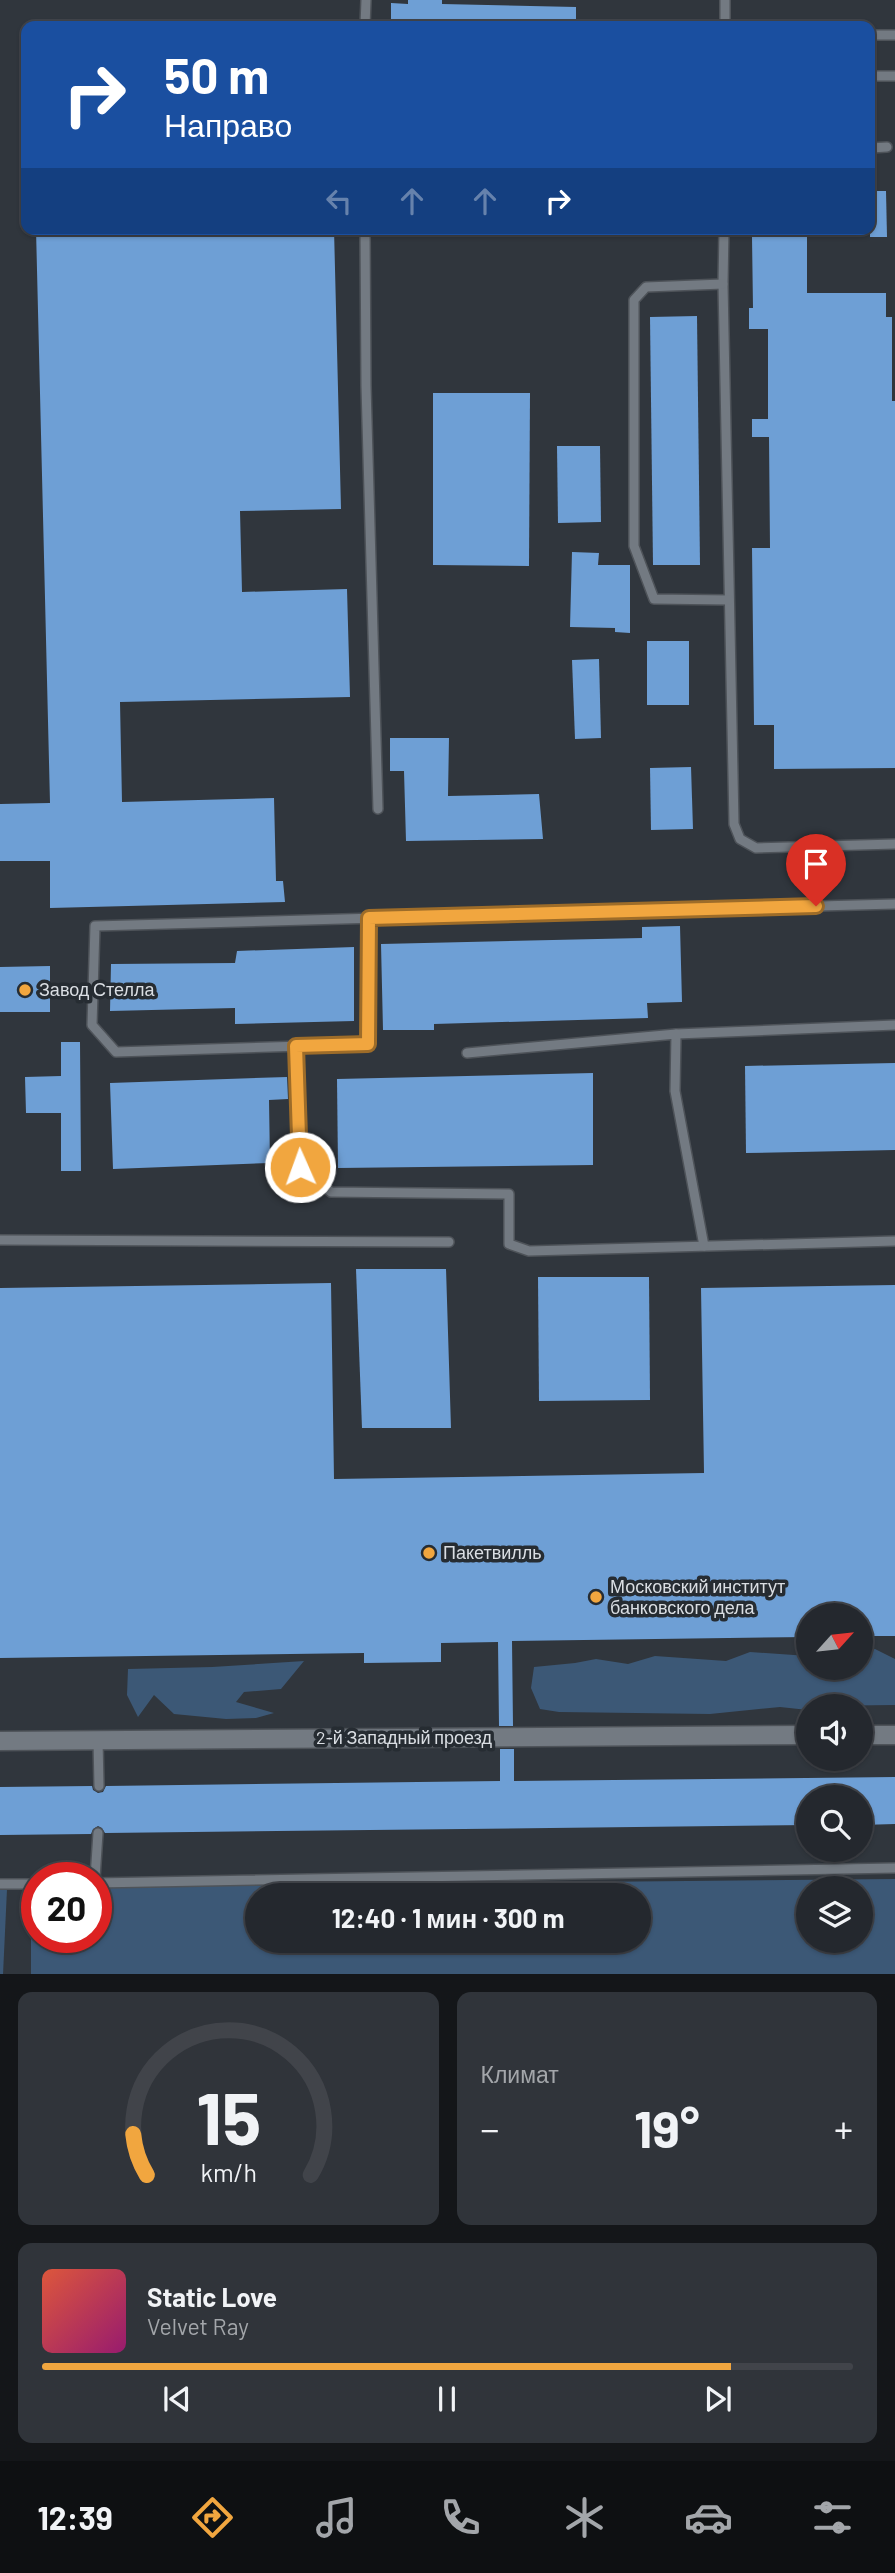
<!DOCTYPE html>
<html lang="ru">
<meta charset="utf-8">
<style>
body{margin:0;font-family:Barlow,sans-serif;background:#30343a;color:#f1f3f6;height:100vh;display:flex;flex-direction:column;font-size:26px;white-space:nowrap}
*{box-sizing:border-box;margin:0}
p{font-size:23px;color:#a3a6aa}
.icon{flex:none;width:38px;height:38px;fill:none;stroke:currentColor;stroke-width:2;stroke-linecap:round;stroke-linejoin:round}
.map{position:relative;height:1974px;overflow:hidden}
.sheet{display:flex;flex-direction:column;gap:18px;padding:18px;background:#141619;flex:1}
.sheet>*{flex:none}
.top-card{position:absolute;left:21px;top:21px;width:854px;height:214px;border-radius:14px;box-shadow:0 2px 5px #0004,0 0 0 2px #41444a;background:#1a4fa0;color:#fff;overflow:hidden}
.needle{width:46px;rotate:63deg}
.controls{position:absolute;left:796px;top:1603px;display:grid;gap:14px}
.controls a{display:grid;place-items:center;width:77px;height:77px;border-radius:50%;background:#24282e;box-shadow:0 2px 5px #0004,0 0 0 2px #41444a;font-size:35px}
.speed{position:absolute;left:21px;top:1862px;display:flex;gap:14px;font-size:35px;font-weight:700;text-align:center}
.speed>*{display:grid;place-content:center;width:91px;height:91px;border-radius:50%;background:#24282e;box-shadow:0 2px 5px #0004,0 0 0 2px #41444a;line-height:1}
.speed .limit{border:10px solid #d22;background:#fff;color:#111}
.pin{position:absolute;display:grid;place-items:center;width:60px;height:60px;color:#fff;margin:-72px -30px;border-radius:50% 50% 50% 0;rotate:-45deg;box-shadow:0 0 7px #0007}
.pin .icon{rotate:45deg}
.me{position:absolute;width:77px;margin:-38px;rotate:358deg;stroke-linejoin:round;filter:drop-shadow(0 0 5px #0008)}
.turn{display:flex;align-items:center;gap:24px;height:147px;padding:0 28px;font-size:32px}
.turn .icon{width:91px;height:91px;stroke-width:2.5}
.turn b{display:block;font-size:49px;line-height:60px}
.lanes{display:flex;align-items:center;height:66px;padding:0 28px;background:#0003;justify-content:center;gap:35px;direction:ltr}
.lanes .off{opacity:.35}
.big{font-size:52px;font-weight:700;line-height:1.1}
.sheet .widget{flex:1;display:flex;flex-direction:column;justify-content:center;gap:10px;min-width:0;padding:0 24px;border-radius:14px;background:#30343a}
.sheet .dial{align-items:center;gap:0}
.dial svg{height:182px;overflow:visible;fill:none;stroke:#41444a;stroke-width:7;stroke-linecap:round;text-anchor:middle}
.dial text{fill:#f1f3f6;stroke:none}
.song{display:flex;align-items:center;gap:21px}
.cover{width:84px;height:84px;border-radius:10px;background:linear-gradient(135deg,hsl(10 70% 55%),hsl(320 70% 35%))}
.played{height:7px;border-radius:4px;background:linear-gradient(90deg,#f1a63f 85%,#41444a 85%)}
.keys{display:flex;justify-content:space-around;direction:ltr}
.heat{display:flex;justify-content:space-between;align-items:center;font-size:38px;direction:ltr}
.sheet .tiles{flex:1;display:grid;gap:18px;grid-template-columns:1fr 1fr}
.widget:last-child{grid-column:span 2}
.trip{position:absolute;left:245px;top:1883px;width:406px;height:70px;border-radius:35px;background:#24282e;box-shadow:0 2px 5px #0004,0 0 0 2px #41444a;font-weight:700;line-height:70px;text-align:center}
.tabs{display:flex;height:112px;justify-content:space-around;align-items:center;background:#0e1012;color:#a3a6aa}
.tabs .icon{width:49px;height:49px}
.tabs .active{color:#f1a63f}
.tabs b{font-size:32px;color:#f1f3f6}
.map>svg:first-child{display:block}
.green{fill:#3c5876;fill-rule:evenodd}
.building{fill:#6e9fd5}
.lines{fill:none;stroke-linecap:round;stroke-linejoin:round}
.service-casing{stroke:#4e5359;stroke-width:12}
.minor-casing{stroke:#4e5359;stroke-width:21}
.service{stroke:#737a82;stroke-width:9}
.minor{stroke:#737a82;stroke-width:18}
.route-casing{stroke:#9d6c29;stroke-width:18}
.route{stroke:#f1a63f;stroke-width:12}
.poi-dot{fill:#f1a63f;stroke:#262c32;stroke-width:2.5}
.labels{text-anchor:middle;stroke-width:7;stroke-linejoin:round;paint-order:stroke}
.poi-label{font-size:18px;fill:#dadee3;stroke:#262c32;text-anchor:start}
.street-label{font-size:18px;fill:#dadee3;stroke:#262c32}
</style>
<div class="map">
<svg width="895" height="1975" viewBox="0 0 895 1975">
<rect width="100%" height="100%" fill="#30363d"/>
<g class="green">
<polygon points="875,1649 895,1659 895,1705 808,1706 808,1710 780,1707 710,1714 559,1712 540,1709 531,1688 534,1667 575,1663 596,1659 628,1664 655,1656 726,1661 750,1652 808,1656 808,1668 861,1668 861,1650"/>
<polygon points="304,1661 281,1689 244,1692 236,1702 274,1713 256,1718 226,1719 174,1714 154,1695 138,1717 127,1695 128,1669 212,1667"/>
<path d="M895,1879V1974L31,1975V1888H37V1937H96V1887ZM808,1888H861V1941H808ZM257,1895H639V1941H257Z"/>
<polygon points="0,1889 7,1889 3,1975 0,1974"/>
</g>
<g class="building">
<polygon points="408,0 442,0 442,4 576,7 576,26 391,22 391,3 408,4"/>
<polygon points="870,191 886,191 887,237 870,237"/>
<polygon points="36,229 334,229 341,509 240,511 242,592 347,589 350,697 120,702 122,802 274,798 276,881 283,881 285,902 50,908 50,861 0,861 0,804 50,803"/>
<polygon points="762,229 807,229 807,293 886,293 886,317 892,317 892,401 895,401 895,768 774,769 774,725 754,725 752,548 770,548 769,437 752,437 752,419 768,419 768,329 749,329 749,308 753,308 752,237 762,236"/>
<polygon points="697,316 700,565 653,565 650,317"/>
<polygon points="433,393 530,393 529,566 433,565"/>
<polygon points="557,446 600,446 601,522 558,523"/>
<polygon points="572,552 599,553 598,565 630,565 630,633 615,632 615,628 570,627"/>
<rect x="647" y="641" width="42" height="64"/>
<polygon points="599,659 601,738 575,739 572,660"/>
<polygon points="390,738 449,738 448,796 539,794 543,839 406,841 404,771 390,771"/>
<polygon points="691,767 693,829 651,830 650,768"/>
<polygon points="680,926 682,1002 647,1003 648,1018 434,1024 434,1030 383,1030 381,944 642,938 642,927"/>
<polygon points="354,947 354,1021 235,1024 235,1008 110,1011 111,964 235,963 237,951"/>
<polygon points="50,966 50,1012 0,1012 0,967"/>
<polygon points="61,1042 80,1042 81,1171 61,1171 61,1113 26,1113 25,1077 61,1076"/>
<polygon points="895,1063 895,1150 746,1153 745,1066"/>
<polygon points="593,1073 593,1165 338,1168 337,1079"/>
<polygon points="287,1077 288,1099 269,1100 270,1163 113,1169 110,1083"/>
<polygon points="356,1269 446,1269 451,1428 362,1428"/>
<polygon points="538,1277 649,1277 650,1400 539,1401"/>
<polygon points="331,1283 334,1479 704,1473 701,1288 895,1285 895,1636 861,1636 861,1615 808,1615 808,1637 512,1641 513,1726 499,1726 498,1642 441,1643 441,1662 364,1663 364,1653 0,1658 0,1288"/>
<polygon points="500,1749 514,1749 514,1781 895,1777 895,1824 861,1825 861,1797 808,1797 808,1825 105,1833 102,1828 98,1826 93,1829 91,1834 0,1835 0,1787 92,1786 93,1790 98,1793 103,1792 106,1786 500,1781"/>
</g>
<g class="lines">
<g class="service-casing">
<g id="service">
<polyline points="725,0 725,26"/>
<polyline points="365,26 366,0"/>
<polyline points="870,35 895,35"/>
<polyline points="870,76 895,76"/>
<polyline points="870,148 887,147"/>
<polyline points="365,229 366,386 378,809"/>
<polyline points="724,229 723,284 734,824 740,839 756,848 895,844"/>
<polyline points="723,284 646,287 634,300 634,546 654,599 729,600"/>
<path d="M369,918L368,1044L116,1052L92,1025L95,926C362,918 628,911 895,904"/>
<polyline points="676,1034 895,1025"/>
<polyline points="296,1046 300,1167 331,1192 509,1194 509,1244 529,1251 895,1241"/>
<polyline points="467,1053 676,1034 675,1091 704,1246"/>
<polyline points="0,1240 449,1242"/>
<polyline points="98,1740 99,1786"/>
<polyline points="95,1878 98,1833"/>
<polyline points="96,1883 895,1868"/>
<polyline points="0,1884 37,1884"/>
</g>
</g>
<g class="minor-casing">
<g id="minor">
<polyline points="861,1735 895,1735"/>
<polyline points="0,1741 808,1735"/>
</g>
</g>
<use href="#service" class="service"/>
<use href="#minor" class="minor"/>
</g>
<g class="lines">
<g class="route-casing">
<polyline id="route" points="300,1167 296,1046 368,1044 369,918 816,906"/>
</g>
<use href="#route" class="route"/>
</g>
<g class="poi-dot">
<circle cx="25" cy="990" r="7"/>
<circle cx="429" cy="1553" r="7"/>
<circle cx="596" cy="1597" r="7"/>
</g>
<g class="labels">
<g class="poi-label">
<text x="39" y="996">Завод Стелла</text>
<text x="443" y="1559">Пакетвилль</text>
<text x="610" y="1593">Московский институт<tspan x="610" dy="21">банковского дела</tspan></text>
</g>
<g class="street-label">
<text x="404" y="1744">2-й Западный проезд</text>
</g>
</g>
</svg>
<div class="controls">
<a><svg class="needle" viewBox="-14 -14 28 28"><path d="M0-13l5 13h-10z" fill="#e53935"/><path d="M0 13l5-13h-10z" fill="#a3a6aa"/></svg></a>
<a><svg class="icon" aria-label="sound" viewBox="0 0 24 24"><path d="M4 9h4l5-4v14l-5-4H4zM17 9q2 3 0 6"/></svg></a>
<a><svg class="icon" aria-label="search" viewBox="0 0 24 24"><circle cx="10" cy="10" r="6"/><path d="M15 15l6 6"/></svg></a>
<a><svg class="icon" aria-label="layers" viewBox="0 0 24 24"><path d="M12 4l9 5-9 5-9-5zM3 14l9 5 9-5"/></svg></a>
</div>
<div class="speed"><div class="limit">20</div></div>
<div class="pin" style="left:816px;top:906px;background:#d93025"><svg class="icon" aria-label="arrive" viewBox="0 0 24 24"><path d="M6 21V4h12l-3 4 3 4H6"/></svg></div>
<svg class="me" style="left:300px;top:1167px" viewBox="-20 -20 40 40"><circle r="17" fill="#f1a63f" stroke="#fff" stroke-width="3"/><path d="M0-11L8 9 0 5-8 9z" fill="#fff"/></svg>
<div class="trip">12:40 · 1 мин · 300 m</div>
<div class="top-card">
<div class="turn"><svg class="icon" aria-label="right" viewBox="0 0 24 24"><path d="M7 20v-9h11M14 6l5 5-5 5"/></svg><div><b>50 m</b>Направо</div></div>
<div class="lanes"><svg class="icon off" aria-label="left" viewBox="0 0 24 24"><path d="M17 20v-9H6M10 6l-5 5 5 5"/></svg><svg class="icon off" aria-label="ahead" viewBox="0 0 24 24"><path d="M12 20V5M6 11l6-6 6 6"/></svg><svg class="icon off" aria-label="ahead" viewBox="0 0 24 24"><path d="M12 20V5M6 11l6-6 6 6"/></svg><svg class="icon" aria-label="right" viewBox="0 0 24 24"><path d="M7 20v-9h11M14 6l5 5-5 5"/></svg></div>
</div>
</div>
<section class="sheet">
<div class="tiles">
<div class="widget dial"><svg viewBox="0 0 100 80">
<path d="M14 69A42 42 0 1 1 86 69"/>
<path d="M14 69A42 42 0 0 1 8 51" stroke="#f1a63f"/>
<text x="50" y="56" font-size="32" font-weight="700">15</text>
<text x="50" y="72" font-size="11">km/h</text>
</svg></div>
<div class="widget"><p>Климат</p>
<div class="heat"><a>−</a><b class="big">19°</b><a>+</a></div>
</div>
<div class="widget">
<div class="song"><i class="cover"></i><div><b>Static Love</b><p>Velvet Ray</p></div></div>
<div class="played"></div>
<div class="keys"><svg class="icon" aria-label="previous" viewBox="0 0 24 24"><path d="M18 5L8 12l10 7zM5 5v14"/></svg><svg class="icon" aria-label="pause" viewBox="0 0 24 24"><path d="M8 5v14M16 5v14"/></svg><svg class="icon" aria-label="next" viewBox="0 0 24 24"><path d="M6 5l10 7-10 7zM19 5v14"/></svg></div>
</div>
</div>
</section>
<nav class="tabs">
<b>12:39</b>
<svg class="icon active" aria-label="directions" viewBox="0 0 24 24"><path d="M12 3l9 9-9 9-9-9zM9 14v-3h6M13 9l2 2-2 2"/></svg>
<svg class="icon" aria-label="music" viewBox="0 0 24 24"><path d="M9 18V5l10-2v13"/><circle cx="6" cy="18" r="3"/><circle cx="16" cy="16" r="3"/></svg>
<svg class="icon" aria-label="phone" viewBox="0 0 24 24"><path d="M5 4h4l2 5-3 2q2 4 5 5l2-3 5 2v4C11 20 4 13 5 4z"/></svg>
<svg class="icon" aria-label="climate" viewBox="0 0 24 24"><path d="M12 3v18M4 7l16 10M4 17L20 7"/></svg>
<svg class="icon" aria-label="car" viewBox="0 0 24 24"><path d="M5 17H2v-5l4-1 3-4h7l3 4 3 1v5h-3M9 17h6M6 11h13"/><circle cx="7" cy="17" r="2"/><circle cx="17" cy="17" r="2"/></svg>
<svg class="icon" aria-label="filters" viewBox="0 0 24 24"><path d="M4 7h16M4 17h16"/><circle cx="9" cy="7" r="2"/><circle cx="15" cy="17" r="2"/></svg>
</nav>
